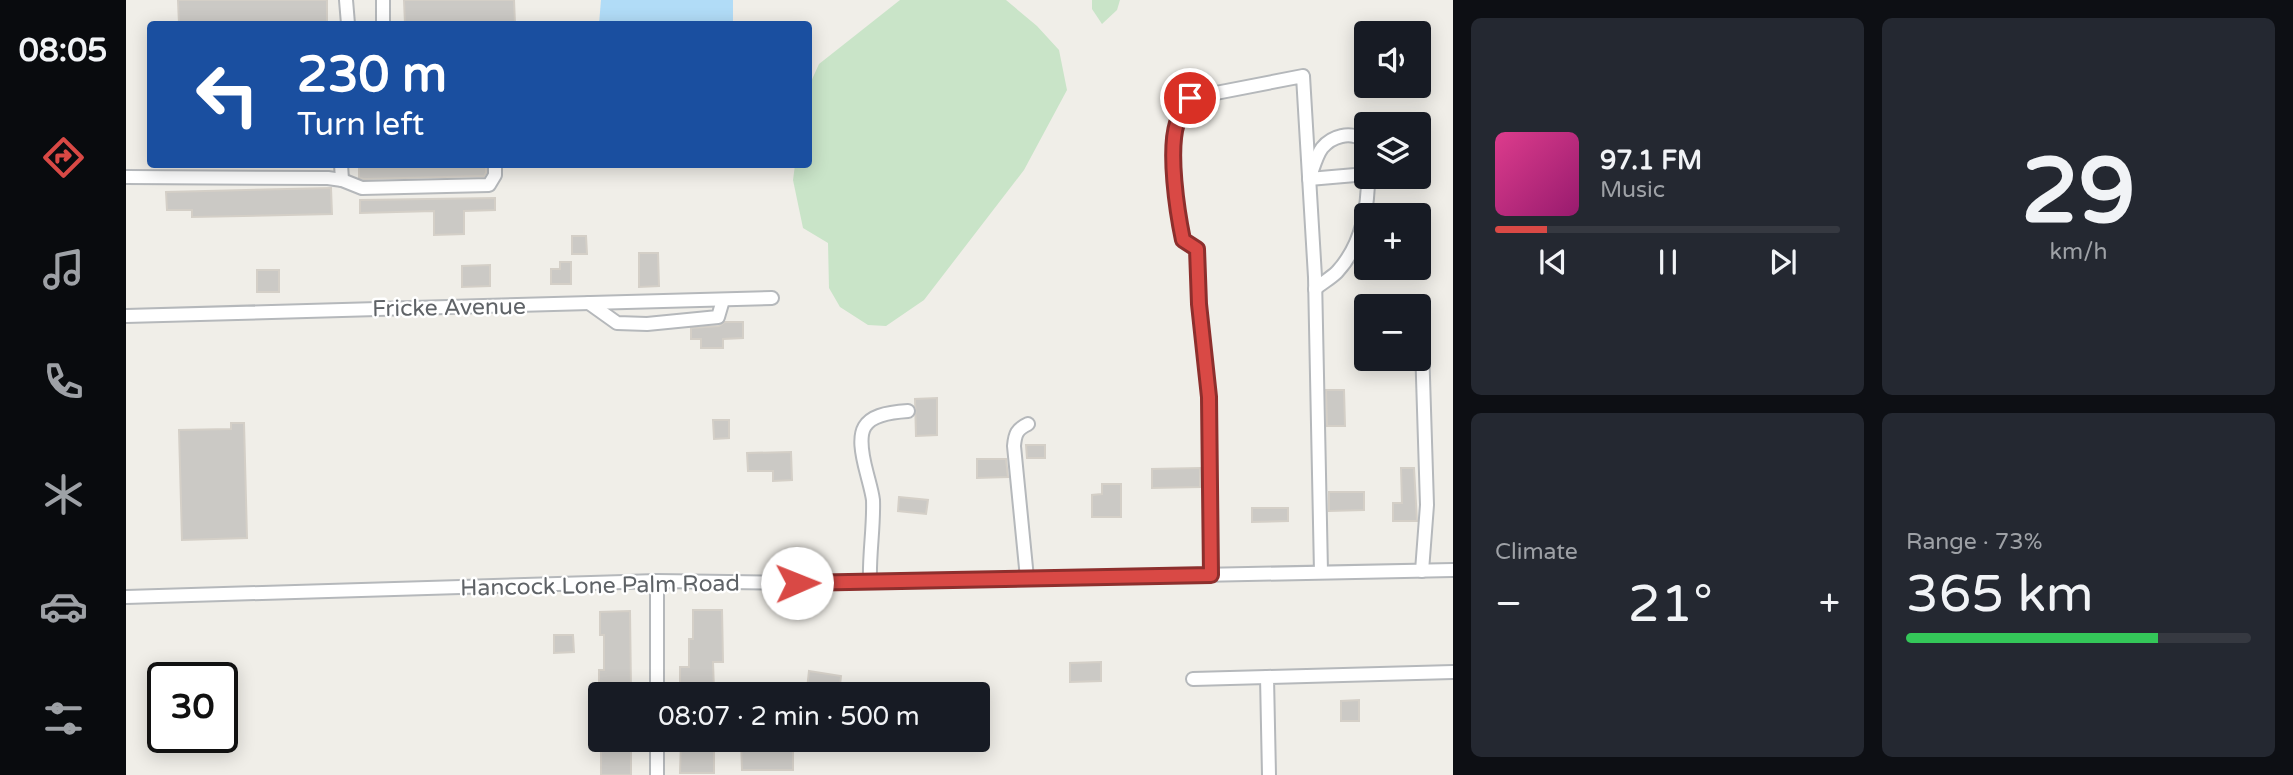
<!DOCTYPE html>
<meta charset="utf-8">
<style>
body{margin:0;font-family:"Varela Round",sans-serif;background:#242831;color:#f1f3f6;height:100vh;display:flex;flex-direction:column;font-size:26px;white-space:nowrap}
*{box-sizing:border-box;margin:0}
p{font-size:23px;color:#9ea1a6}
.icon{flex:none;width:38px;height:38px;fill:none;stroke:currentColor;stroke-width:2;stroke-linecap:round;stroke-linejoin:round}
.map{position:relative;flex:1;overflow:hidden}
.sheet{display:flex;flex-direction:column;gap:18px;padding:18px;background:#0d0f14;width:840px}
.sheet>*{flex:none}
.guide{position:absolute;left:21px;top:21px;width:665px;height:147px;border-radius:7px;box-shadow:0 4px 18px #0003;background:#1a4fa0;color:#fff;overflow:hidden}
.buttons{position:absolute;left:1228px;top:21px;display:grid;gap:14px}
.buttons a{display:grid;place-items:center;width:77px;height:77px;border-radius:7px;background:#171b24;box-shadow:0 4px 18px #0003;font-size:35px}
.speed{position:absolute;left:21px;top:662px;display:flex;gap:14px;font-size:35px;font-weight:700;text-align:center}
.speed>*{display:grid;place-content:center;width:91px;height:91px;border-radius:50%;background:#171b24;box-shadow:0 4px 18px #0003;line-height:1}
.speed .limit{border:4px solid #111;border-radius:10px;background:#fff;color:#111}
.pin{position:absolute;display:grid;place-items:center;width:60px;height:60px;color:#fff;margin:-30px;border:4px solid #fff;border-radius:50%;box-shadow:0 2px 7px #0007}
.me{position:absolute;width:77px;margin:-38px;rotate:89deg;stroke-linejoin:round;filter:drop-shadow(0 0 5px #0008)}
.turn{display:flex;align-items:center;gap:24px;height:147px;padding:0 35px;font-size:32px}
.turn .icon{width:91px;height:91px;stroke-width:2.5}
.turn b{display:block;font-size:49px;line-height:60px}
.big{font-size:52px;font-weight:600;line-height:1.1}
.sheet .card{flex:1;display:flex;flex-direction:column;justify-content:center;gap:10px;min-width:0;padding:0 24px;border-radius:10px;background:#242831}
.sheet .dial{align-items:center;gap:0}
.dial b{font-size:91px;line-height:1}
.song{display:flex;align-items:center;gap:21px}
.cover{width:84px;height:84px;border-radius:10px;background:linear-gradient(135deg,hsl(330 70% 55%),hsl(320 70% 35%))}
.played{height:7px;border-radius:4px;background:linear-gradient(90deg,#d94945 15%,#363941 15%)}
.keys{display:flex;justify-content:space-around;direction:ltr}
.heat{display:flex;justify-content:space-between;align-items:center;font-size:38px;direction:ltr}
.charge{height:10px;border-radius:5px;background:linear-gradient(90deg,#34c759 73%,#363941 0)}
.sheet .tiles{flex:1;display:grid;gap:18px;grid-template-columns:repeat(2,1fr)}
.trip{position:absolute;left:462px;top:682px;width:402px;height:70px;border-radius:7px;background:#171b24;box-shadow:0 4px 18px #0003;font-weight:600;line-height:70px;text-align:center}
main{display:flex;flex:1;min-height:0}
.dock{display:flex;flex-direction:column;width:126px;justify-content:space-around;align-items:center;background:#090b0e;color:#9ea1a6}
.dock .icon{width:49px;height:49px}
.dock .on{color:#d94945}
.dock b{font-size:32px;color:#f1f3f6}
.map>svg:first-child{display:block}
.green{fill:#c9e4c8}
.water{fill:#b1dcf7}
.building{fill:#cbc9c5;stroke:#d4cfc7;stroke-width:2}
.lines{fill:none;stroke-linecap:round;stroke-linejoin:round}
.minor-casing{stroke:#b5b8bb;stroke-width:16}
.minor{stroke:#fff;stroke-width:12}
.route-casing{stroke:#8d2f2d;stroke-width:18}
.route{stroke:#d94945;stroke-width:12}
.labels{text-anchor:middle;stroke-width:5;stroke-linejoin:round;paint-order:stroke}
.street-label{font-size:23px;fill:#5f6367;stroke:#fff}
</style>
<main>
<nav class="dock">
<b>08:05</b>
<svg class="icon on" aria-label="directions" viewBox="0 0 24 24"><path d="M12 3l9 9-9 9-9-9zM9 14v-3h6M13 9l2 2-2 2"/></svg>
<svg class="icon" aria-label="music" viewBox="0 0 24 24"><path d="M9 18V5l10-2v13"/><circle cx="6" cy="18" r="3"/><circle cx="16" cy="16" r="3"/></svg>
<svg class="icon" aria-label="phone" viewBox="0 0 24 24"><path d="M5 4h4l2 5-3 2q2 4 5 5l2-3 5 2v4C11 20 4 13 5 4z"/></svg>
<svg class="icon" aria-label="climate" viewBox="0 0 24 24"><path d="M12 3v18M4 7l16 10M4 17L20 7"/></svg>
<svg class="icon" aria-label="car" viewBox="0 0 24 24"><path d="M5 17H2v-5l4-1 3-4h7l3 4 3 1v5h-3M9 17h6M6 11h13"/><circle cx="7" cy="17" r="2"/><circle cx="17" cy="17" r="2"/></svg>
<svg class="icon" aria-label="filters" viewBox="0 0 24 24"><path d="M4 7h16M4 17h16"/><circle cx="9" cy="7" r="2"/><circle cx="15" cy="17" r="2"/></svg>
</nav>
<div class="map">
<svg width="1327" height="775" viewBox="0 0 1327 775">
<rect width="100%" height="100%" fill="#f0eee8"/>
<g class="green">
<polygon points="774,0 880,0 911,26 933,50 941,90 898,170 798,300 760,326 742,325 714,307 703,288 702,243 677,228 667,180 669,165 682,164 683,86 693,64"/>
<polygon points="966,0 994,0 991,10 976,24 966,9"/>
</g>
<polygon class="water" points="475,0 607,0 607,24 473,24"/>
<g class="building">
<polygon points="52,0 201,0 201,24 53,24"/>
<polygon points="278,0 388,0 389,24 279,24"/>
<polygon points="233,164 360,164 360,173 358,176 238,179 233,178"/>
<polygon points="205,188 206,214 66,217 66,210 41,210 40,192"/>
<polygon points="369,198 369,210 338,211 338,234 308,235 308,211 234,213 234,200"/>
<polygon points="446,236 460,236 461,254 446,254"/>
<polygon points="513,253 532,253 533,286 513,287"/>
<polygon points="434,262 445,262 445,284 425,284 425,269 434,269"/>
<polygon points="364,265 364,286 336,287 336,266"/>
<rect x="131" y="270" width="22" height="22"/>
<polygon points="599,322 617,322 617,338 597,339 597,348 575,348 575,339 565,339 565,328 593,326"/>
<polygon points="1200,390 1218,390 1219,426 1201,426"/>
<polygon points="811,398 811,435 790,436 789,399"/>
<polygon points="587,420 603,420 603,438 588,439"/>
<polygon points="105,423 118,423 121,538 56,540 53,430 105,429"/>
<polygon points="900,445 919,445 919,458 901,458"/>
<polygon points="665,452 666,480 647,481 647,471 622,471 621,453"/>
<polygon points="851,459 880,459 882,477 851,478"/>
<polygon points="1074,468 1074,487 1026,488 1026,469"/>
<polygon points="1275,468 1288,468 1291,521 1267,521 1267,503 1276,503"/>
<polygon points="976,484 995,484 995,517 966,517 966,495 976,494"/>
<polygon points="1203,492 1238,492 1238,510 1203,511"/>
<polygon points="773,497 802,500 800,514 772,511"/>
<polygon points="1126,508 1162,508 1162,521 1126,522"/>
<polygon points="567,610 596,610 597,662 587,662 588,690 554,691 554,667 563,667 563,639 567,639"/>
<polygon points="504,611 505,691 473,692 473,670 478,670 478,635 474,635 474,612"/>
<polygon points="428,635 447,635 448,652 428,653"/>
<polygon points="975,662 975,681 944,682 944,663"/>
<polygon points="683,671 715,676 713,694 681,689"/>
<polygon points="1233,700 1233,721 1215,721 1215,701"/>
<rect x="475" y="740" width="30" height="35"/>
<polygon points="555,740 588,740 588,773 554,773"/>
<polygon points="615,740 667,740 667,770 616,770"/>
</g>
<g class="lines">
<g class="minor-casing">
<g id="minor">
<polyline points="220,0 222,24"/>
<polyline points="257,0 257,24"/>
<path d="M1241,154L1237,140C1224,131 1206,136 1196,148C1190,156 1187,169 1183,179L1241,174"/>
<polyline points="215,164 216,180"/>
<polyline points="0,177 202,178 216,180 236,188 363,185 369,175 369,164"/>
<path d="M1189,289C1196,283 1205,278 1211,272C1235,246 1242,210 1242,177"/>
<polyline points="463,303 491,323 521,324 592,317 597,300"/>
<polyline points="0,316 646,298"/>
<polyline points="1293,334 1296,346 1301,505 1296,571"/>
<path d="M1085,575L1083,397L1073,304L1071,249L1057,240C1051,211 1042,151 1051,123C1054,114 1060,106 1064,98L1177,76L1189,277L1195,572"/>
<path d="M901,578L888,446C889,434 891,429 902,424"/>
<polyline points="531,581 531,695"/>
<path d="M744,581C743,554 748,527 747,500C746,492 743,482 741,474C729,429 733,414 782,411"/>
<polyline points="0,597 531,581 671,583 1327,570"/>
<polyline points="1067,679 1141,677"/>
<polyline points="531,740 531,775"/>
<polyline points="1143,775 1141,677 1327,672"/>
</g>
</g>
<use href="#minor" class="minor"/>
</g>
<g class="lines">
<g class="route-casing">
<path id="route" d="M671,583L1085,575L1083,397L1073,304L1071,249L1057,240C1051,211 1042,151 1051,123C1054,114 1060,106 1064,98"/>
</g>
<use href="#route" class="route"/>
</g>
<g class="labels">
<g class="street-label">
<text transform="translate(323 307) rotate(-1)" y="8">Fricke Avenue</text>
<text transform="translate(474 585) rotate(-1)" y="8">Hancock Lone Palm Road</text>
</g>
</g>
</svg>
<div class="buttons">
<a><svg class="icon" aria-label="sound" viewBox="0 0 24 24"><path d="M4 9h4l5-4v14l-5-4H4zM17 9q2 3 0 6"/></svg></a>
<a><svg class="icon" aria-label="layers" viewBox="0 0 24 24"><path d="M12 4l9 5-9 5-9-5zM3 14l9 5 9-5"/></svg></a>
<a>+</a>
<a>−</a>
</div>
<div class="speed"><div class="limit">30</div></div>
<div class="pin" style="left:1064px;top:98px;background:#d93025"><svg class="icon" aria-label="arrive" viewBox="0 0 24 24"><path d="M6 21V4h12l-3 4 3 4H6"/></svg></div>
<svg class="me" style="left:671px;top:583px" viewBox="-20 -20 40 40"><circle r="19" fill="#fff"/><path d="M0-13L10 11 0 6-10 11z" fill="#d94945"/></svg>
<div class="trip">08:07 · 2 min · 500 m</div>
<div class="guide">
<div class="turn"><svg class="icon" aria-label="left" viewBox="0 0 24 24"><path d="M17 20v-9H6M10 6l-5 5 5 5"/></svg><div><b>230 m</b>Turn left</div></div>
</div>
</div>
<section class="sheet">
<div class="tiles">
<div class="card">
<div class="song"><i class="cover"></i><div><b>97.1 FM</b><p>Music</p></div></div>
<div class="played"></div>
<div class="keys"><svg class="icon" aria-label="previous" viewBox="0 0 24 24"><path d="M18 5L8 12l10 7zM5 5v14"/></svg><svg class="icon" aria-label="pause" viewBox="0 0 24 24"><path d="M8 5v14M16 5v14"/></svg><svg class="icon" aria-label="next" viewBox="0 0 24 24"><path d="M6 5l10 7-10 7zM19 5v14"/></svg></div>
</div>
<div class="card dial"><b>29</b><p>km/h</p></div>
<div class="card"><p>Climate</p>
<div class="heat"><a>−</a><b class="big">21°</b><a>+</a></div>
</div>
<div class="card"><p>Range · 73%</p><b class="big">365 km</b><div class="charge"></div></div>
</div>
</section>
</main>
